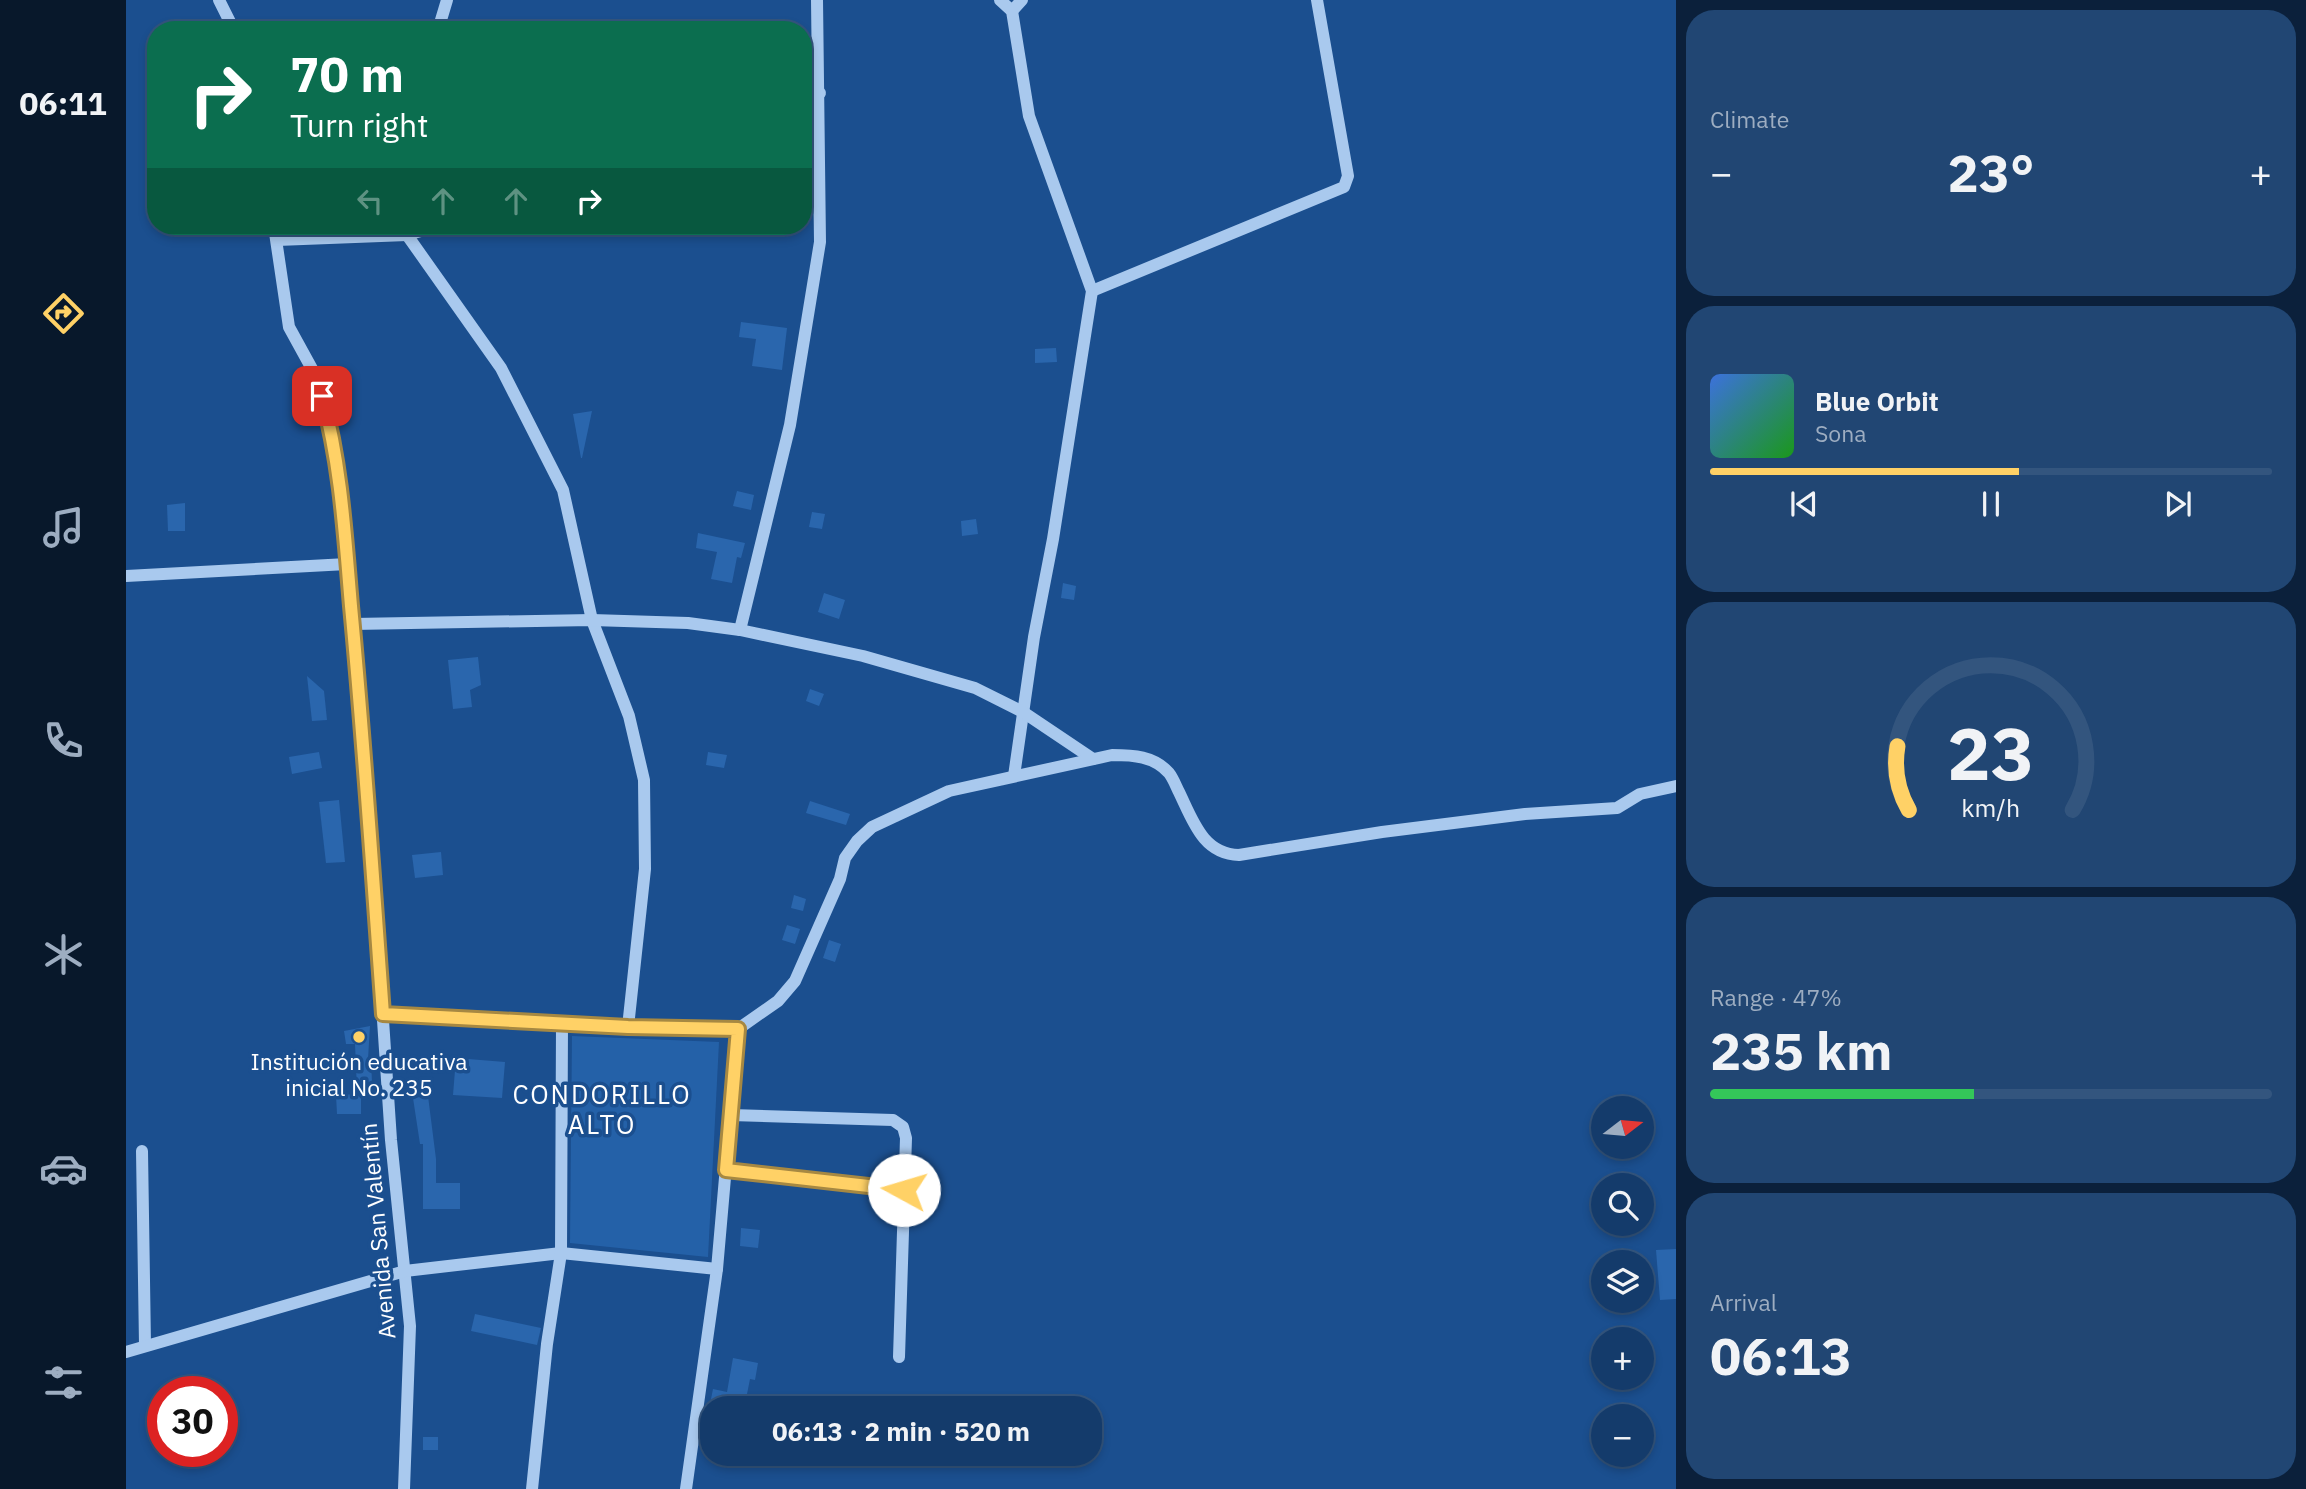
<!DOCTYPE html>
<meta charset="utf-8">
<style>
body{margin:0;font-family:"IBM Plex Sans",sans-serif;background:#214673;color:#f1f3f6;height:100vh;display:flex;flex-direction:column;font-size:26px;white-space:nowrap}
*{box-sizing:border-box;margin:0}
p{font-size:23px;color:#9dadc1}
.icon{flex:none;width:38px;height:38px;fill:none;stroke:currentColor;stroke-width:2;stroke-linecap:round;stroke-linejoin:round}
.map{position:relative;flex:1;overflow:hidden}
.panel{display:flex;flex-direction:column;gap:10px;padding:10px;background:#0b203b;width:630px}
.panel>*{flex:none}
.guide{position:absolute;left:21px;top:21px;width:665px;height:214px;border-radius:28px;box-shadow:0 4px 10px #0003,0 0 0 2px #33557e;background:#0b6e4f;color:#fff;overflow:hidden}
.needle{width:46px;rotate:74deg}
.buttons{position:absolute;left:1465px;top:1096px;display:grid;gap:14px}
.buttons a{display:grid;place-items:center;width:63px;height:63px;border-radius:50%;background:#143b6b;box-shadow:0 4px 10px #0003,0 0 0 2px #33557e;font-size:35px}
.speed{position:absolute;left:21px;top:1376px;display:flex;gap:14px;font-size:35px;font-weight:700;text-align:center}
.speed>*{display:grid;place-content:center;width:91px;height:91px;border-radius:50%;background:#143b6b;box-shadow:0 4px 10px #0003,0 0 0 2px #33557e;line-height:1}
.speed .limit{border:10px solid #d22;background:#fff;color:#111}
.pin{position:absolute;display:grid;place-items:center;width:60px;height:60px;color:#fff;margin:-30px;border-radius:14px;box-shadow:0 4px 10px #0006}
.me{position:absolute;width:77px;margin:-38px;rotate:276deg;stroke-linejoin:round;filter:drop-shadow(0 0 5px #0008)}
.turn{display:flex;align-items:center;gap:24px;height:147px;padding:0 28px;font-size:32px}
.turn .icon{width:91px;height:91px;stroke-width:2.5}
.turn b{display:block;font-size:49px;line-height:60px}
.lanes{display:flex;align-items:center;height:66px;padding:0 28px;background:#0003;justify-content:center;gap:35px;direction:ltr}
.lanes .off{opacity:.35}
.big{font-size:52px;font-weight:700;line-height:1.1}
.panel .tile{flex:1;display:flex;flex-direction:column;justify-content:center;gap:10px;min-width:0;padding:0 24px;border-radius:28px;background:#214673}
.panel .dial{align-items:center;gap:0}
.dial svg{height:182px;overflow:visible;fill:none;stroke:#33557e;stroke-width:7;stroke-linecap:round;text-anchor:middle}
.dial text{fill:#f1f3f6;stroke:none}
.song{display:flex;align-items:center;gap:21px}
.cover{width:84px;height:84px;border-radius:10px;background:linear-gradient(135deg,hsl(220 70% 55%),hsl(120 70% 35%))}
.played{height:7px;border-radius:4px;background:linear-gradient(90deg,#ffd166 55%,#33557e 55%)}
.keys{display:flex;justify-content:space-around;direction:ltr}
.heat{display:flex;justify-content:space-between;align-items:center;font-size:38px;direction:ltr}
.charge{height:10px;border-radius:5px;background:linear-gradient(90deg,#34c759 47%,#33557e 0)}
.trip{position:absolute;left:574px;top:1396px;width:402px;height:70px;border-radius:28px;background:#143b6b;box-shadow:0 4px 10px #0003,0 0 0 2px #33557e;font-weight:700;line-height:70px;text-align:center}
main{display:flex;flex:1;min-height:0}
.tabs{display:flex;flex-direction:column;width:126px;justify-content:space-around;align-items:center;background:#08182b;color:#9dadc1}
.tabs .icon{width:49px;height:49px}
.tabs .active{color:#ffd166}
.tabs b{font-size:32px;color:#f1f3f6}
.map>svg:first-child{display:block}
.green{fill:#2461a8}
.building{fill:#2a66ad}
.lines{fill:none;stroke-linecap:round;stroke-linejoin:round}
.minor{stroke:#a9c9ee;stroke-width:12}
.route-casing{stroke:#a68842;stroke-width:18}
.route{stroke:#ffd166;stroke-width:12}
.poi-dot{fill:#ffd166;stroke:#1b4f8f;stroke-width:2.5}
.labels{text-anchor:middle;stroke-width:7;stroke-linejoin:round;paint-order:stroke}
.poi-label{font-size:23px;fill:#fff;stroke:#1b4f8f}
.street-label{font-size:23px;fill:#fff;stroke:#1b4f8f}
.quarter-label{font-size:26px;letter-spacing:2px;fill:#fff;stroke:#1b4f8f}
</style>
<main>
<nav class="tabs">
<b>06:11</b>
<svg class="icon active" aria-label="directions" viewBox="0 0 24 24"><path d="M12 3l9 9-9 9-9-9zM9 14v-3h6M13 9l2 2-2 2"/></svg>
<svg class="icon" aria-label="music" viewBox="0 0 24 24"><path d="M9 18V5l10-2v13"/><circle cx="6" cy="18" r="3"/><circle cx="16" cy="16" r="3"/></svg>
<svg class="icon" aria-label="phone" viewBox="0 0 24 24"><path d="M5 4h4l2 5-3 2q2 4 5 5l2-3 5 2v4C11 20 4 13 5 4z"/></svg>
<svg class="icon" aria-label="climate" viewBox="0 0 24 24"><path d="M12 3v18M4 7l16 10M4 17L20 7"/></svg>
<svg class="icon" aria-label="car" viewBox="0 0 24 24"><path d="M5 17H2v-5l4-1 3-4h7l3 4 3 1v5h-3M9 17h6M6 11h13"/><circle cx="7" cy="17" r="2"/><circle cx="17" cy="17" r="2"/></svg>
<svg class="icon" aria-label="filters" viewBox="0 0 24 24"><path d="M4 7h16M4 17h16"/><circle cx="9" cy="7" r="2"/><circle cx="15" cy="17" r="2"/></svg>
</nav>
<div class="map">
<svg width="1550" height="1489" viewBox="0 0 1550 1489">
<rect width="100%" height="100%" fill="#1b4f8f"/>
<polygon class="green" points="446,1036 593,1042 582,1257 444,1243"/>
<g class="building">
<polygon points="615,322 661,328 656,370 626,366 630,339 613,337"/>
<polygon points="930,348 931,362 909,363 909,349"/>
<polygon points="466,411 456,458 455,458 447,414"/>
<polygon points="611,491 628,495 625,510 607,506"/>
<polygon points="59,503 59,531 42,531 41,505"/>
<polygon points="686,512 699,514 696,529 683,527"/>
<polygon points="850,519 852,534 836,536 835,521"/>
<polygon points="572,533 619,543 615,558 611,557 606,583 585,579 591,552 570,548"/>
<polygon points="937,583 950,586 948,600 935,598"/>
<polygon points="698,593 719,600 713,619 692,612"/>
<polygon points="352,657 355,685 344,690 346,707 327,709 322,660"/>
<polygon points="181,676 198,691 201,720 186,721"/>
<polygon points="684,689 698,694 693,706 680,701"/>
<polygon points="193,752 196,768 166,774 163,757"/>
<polygon points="582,752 601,755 598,768 580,765"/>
<polygon points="213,800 219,862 200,863 193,802"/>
<polygon points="684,801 724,814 720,825 680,813"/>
<polygon points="315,852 317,875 289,878 286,855"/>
<polygon points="668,895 680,899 677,911 665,908"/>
<polygon points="661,925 674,929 669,944 656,940"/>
<polygon points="703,940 715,944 709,962 697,958"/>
<polygon points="244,1026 242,1059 245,1058 246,1083 240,1083 239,1090 231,1090 229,1044 220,1044 218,1031"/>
<polygon points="330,1058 379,1062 376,1098 327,1095"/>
<polygon points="235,1094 235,1114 211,1114 210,1095"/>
<polygon points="302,1096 310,1159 310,1183 334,1183 334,1209 297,1209 297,1144 294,1144 287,1098"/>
<polygon points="615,1228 634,1230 632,1248 614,1246"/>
<polygon points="1550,1249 1550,1299 1534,1300 1530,1250"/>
<polygon points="349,1314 415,1328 411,1345 345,1331"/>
<polygon points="607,1358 632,1363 629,1380 624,1379 618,1409 583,1409 587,1389 601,1392"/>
<rect x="297" y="1437" width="15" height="13"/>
</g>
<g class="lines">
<g class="minor">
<polyline points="93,0 108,30"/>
<polyline points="874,0 886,11 903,116 966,291 927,539 908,637 888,776"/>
<polyline points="886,11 896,0"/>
<polyline points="312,30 321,0"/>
<polyline points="677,102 694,93"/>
<polyline points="148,226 163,327 191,378 207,432 224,592 241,780 265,1140 284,1326 278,1489"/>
<polyline points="282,226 281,235 375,368 437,490 466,620 503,716 518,780 519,869 502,1027"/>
<polyline points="151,240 281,235 312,226"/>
<polyline points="966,291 1218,187 1222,176 1191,0"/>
<polyline points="0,576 221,564"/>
<polyline points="227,624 466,620 562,623 614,630 737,656 849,688 897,712 967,759"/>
<polyline points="614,630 664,425 694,242 691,0"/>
<path d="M256,1014L502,1027L612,1029L652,1001L669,981L714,879L719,858L731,841L746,827L823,791L986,755C1007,755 1028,756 1043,773C1047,778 1050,786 1053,792C1067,821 1077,854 1113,855L1256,832L1399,814L1491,808L1514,794L1550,786"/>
<polyline points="605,1115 767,1120 777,1127 780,1138 773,1357"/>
<polyline points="16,1151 19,1345"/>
<polyline points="600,1170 777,1190"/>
<polyline points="0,1352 279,1271 435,1253 591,1269"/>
<polyline points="406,1489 421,1344 435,1253 436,1024"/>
<polyline points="560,1489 591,1269 612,1029"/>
</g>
</g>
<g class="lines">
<g class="route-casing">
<path id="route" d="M196,396C215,464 219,536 225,606C238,742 247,878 257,1014L502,1027L612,1029L600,1170L778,1190"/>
</g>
<use href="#route" class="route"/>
</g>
<circle class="poi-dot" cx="233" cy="1037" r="7"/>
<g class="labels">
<g class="poi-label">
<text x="233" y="1070">Institución educativa<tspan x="233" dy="26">inicial No. 235</tspan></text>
</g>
<g class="street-label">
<text transform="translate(252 1231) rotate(-95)" y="8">Avenida San Valentín</text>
</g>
<g class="quarter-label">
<text x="476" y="1104">CONDORILLO<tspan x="476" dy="30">ALTO</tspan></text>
</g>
</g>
</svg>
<div class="buttons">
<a><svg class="needle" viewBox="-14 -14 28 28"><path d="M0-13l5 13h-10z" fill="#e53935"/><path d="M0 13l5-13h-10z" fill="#9dadc1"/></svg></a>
<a><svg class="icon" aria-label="search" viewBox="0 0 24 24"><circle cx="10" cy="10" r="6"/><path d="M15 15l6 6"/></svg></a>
<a><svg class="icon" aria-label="layers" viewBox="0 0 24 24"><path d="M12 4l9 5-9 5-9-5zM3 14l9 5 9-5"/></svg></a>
<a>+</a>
<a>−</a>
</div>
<div class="speed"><div class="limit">30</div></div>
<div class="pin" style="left:196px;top:396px;background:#d93025"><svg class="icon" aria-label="arrive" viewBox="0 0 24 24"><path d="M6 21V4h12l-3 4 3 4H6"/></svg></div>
<svg class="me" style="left:778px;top:1190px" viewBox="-20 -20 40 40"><circle r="19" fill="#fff"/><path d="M0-13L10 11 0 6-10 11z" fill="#ffd166"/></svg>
<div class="trip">06:13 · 2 min · 520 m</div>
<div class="guide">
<div class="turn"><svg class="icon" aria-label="right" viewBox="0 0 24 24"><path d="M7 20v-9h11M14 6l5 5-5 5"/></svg><div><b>70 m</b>Turn right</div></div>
<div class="lanes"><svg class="icon off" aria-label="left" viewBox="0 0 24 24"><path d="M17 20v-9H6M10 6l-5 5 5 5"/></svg><svg class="icon off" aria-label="ahead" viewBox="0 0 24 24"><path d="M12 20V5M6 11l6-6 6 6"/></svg><svg class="icon off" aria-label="ahead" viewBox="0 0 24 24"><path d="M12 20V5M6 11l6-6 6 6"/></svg><svg class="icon" aria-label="right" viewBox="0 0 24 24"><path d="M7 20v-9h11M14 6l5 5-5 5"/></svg></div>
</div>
</div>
<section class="panel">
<div class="tile"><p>Climate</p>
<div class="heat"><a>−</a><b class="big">23°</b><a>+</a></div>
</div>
<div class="tile">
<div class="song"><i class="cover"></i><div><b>Blue Orbit</b><p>Sona</p></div></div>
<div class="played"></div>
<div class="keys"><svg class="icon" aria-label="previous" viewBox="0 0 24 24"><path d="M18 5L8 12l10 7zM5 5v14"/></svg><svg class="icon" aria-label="pause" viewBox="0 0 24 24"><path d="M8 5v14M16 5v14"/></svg><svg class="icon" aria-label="next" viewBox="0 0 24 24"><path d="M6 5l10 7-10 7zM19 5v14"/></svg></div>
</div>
<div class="tile dial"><svg viewBox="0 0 100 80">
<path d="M14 69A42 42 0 1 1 86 69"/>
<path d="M14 69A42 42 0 0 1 9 41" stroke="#ffd166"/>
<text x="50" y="56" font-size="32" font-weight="700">23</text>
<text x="50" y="72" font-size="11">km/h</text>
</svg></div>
<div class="tile"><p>Range · 47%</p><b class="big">235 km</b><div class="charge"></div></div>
<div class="tile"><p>Arrival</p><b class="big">06:13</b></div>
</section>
</main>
